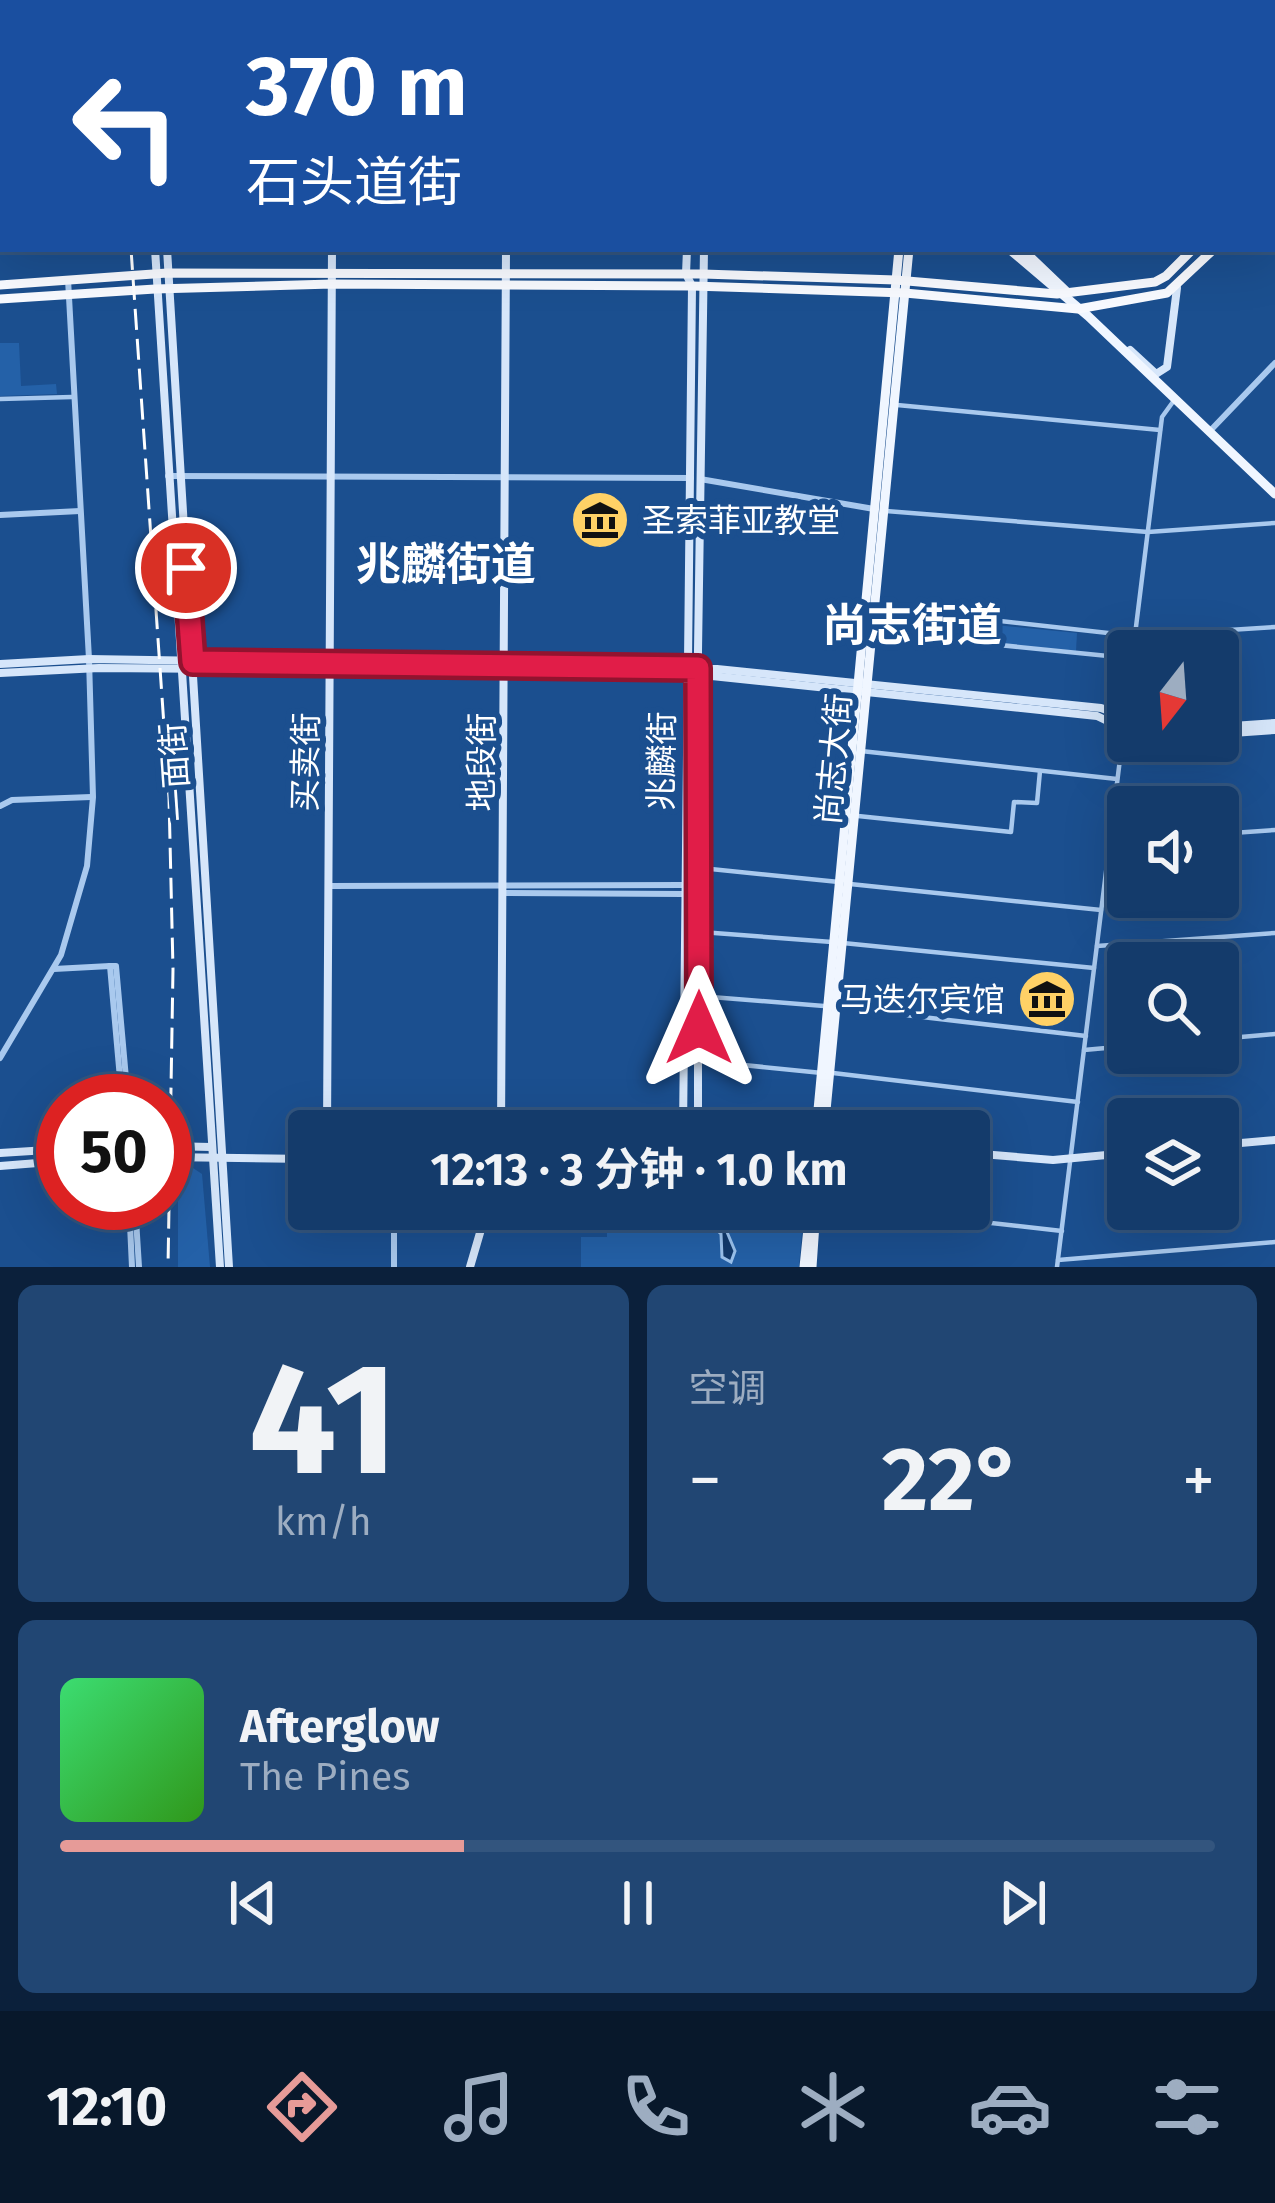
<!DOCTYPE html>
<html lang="zh">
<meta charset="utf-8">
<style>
body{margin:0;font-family:"Fira Sans","Noto Sans SC",sans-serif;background:#214673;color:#f1f3f6;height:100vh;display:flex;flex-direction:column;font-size:45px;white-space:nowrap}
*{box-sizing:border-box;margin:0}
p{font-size:39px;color:#9dadc1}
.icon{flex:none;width:66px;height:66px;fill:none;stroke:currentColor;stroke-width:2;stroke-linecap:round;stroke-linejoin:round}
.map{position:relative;height:1267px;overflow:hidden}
.side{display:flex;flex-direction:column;gap:18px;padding:18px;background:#0b203b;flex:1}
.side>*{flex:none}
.guide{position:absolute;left:0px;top:0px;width:1275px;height:252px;box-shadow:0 12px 48px #0002,0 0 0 3px #33557e;background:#1a4fa0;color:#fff;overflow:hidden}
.needle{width:78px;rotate:197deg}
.fabs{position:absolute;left:1107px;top:630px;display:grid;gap:24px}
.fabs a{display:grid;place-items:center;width:132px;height:132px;border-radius:12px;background:#143b6b;box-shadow:0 12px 48px #0002,0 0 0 3px #33557e;font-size:60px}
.speed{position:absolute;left:36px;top:1074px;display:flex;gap:24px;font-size:60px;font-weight:700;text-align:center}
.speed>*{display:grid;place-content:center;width:156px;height:156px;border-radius:50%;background:#143b6b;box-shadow:0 12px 48px #0002,0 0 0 3px #33557e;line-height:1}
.speed .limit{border:18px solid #d22;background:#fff;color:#111}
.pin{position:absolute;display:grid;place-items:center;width:102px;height:102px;color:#fff;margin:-51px;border:6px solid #fff;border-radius:50%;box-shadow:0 3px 12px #0007}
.me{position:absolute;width:132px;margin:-66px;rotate:0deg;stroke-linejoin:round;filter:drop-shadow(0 0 9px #0008)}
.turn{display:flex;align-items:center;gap:42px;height:252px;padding:0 48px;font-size:54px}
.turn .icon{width:156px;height:156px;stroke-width:2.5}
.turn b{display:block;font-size:84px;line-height:102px}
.big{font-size:90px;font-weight:700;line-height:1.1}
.side .card{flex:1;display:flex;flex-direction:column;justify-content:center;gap:18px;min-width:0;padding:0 42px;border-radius:18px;background:#214673}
.side .dial{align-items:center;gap:0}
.dial b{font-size:156px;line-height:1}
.song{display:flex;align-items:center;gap:36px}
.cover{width:144px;height:144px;border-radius:18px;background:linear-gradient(135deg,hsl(140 70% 55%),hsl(110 70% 35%))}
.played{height:12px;border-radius:6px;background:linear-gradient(90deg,#e69b98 35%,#33557e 35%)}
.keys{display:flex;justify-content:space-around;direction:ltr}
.heat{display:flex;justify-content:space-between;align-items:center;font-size:66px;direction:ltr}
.side .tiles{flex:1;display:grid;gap:18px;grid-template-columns:1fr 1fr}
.card:last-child{grid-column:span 2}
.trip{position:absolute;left:288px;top:1110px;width:702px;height:120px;border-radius:12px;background:#143b6b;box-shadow:0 12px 48px #0002,0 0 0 3px #33557e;font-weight:700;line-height:120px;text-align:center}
.dock{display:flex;height:192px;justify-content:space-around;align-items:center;background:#08182b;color:#9dadc1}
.dock .icon{width:84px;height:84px}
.dock .selected{color:#e69b98}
.dock b{font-size:54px;color:#f1f3f6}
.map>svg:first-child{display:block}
.green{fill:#2461a8}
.water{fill:#123a6d;stroke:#9cc4f0;stroke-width:3}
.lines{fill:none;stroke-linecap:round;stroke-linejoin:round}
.pedestrian{stroke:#a9c9ee;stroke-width:4.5}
.minor{stroke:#a9c9ee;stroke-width:4.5}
.tertiary{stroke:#a9c9ee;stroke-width:6}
.secondary{stroke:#d6e6fa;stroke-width:8}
.primary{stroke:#f0f6ff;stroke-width:9}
.trunk{stroke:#f8faff;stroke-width:9}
.rail{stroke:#fff;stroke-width:3;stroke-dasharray:21 9;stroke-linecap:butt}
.route-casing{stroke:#92132f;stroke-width:30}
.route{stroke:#e11d48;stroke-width:21}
.labels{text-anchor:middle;stroke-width:12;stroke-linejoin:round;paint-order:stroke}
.poi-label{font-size:33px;fill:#fff;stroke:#1b4f8f;text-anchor:start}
.street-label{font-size:33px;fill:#fff;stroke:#1b4f8f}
.district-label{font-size:45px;font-weight:bold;fill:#fff;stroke:#1b4f8f}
</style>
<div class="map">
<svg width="1275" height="1267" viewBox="0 0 1275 1267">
<rect width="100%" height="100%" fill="#1b4f8f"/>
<g class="green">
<polygon points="0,343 19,343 21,386 56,384 57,394 0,396"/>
<polygon points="883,614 1077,633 1076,651 879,631 878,619"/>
<polygon points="178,1166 193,1168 202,1174 210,1267 178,1267"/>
<polygon points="618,1209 804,1209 799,1267 581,1267 581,1237 607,1237 607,1226 617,1224"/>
</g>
<polygon class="water" points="709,1209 724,1209 715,1215 728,1220 727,1232 735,1251 731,1262 722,1257 721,1234 707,1221"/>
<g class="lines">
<g class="pedestrian">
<polyline points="1133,651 1162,417 1175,399"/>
<polyline points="1126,712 1128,692"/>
<polyline points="1057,1267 1121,751"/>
</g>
<g class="minor">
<polyline points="0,399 72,397"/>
<polyline points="897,405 1160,430"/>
<polyline points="886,511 1148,532 1275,523"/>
<polyline points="875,607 1135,636 1275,627"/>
<polyline points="871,632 1128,658"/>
<polyline points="861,751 1117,779"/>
<polyline points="858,816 1011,832 1014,802 1037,803 1040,771"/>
<polyline points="1218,834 1275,830"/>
<polyline points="1110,842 1128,841"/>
<polyline points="701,868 839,882"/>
<polyline points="850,884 1101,910"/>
<polyline points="688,931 832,942"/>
<polyline points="843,943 1094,968"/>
<polyline points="1097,946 1275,933"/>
<polyline points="686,995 824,1006"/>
<polyline points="836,1007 1086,1036"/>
<polyline points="1218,1039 1275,1034"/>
<polyline points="1084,1050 1128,1046"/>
<polyline points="684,1059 822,1073"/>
<polyline points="833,1073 1078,1102"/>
<polyline points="698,1118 817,1128"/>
<polyline points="866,1209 1062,1231"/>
<polyline points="1058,1260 1275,1242"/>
</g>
<g class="tertiary">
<polyline points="767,0 779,3"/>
<polyline points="512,3 512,0"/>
<polyline points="1085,3 1085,0"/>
<polyline points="1220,3 1222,0"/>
<polyline points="1272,100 1275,100"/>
<polyline points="1209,432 1275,363"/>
<polyline points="168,476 691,478"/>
<polyline points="700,479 874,509"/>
<polyline points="0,515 80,511"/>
<polyline points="0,806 12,800 91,797"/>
<polyline points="328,886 683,885"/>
<polyline points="505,893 683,894"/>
<polyline points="110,966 116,966 128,1101"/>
<polyline points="110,966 122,1101"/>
<polyline points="54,969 110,966"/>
<polyline points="0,1058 61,955 87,866 93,797 89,659 68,279"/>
<polyline points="129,1203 132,1267"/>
<polyline points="135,1203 139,1267"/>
<polyline points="394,1209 394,1267"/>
</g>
<g class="secondary">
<polyline points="315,0 318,3"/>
<polyline points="707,0 707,3"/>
<polyline points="1187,0 1190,3"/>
<polyline points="200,3 202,0"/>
<polyline points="211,3 212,0"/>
<polyline points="506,3 506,0"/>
<polyline points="692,3 692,0"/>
<polyline points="0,52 3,53"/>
<polyline points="0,60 3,62"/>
<polyline points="1272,93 1275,96"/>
<polyline points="155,249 220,1267"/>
<polyline points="167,249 229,1267"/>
<polyline points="1130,350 1156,374 1167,367 1177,288"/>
<polyline points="0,664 89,659 568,667"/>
<polyline points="679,669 717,669 1101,708 1128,718"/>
<polyline points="0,673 99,668 683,673 1097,716 1128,731"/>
<polyline points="1218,727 1275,723"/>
<polyline points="1218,734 1275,730"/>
<polyline points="327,1131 332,249"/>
<polyline points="501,1131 506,249"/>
<polyline points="683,1131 692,286 686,274 687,249"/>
<polyline points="698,1131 698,651 704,249"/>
<polyline points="1218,1145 1275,1140"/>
<polyline points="165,1146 211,1147"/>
<polyline points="0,1153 63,1149"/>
<polyline points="969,1153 1053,1160 1128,1153"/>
<polyline points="165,1157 309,1159"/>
<polyline points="0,1166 63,1161"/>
<polyline points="470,1267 487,1209"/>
</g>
<g class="primary">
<polyline points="744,0 747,3"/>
<polyline points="760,0 763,3"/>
<polyline points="921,3 921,0"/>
<polyline points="931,3 931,0"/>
<polyline points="1009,249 1088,316 1275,494"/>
<polyline points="1022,249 1068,293"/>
<polyline points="816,1131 899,249"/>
<polyline points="824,1131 909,249"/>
<polyline points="804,1267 810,1209"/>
<polyline points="812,1267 816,1209"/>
</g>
<g class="trunk">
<polyline points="1272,167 1275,164"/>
<polyline points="1272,189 1275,186"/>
<polyline points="0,285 167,273 703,274 896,280 1057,294 1155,282 1166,276 1193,249"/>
<polyline points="0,299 155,289 332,284 692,286 905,293 1078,309 1167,293 1214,249"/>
</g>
<g class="rail">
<polyline points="134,3 136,0"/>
<polyline points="154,3 155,0"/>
<polyline points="131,249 169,798 173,969 168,1267"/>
</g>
</g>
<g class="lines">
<g class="route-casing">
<polyline id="route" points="186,568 193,662 698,668 699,1028"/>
</g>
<use href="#route" class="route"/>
</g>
<defs>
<g id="museum-disc" transform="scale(3)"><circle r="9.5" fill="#ffd166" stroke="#1b4f8f"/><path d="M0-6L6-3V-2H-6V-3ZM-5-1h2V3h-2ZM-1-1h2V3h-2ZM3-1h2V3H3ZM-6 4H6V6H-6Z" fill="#111"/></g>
</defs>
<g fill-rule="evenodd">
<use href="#museum-disc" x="600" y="520"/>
<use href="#museum-disc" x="1047" y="999"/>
</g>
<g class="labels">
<g class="poi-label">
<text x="642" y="532">圣索菲亚教堂</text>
<text x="1005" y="1011" text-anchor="end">马迭尔宾馆</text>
</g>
<g class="street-label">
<text transform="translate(833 759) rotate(-85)" y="12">尚志大街</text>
<text transform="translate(661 761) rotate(-89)" y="12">兆麟街</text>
<text transform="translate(305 762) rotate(-89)" y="12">买卖街</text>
<text transform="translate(481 762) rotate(-90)" y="12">地段街</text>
<text transform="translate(175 772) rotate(-94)" y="12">一面街</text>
</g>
<g class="district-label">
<text x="446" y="580">兆麟街道</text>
<text x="912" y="641">尚志街道</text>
</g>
</g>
</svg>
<div class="fabs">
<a><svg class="needle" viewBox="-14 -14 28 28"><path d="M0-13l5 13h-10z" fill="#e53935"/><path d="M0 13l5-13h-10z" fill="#9dadc1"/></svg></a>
<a><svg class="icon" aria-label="sound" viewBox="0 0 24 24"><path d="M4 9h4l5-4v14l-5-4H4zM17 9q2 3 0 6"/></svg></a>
<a><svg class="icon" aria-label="search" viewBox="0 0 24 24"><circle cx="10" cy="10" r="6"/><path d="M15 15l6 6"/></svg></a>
<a><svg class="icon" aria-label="layers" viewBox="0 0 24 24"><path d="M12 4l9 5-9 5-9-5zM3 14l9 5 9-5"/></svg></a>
</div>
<div class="speed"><div class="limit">50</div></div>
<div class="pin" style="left:186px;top:568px;background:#d93025"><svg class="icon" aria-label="arrive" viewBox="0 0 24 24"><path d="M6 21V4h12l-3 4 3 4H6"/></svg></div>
<svg class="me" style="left:699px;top:1028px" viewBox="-20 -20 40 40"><path d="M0-17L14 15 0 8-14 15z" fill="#e11d48" stroke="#fff" stroke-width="4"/></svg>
<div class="trip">12:13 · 3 分钟 · 1.0 km</div>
<div class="guide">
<div class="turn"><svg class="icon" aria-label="left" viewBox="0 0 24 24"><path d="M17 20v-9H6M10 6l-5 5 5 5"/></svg><div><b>370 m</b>石头道街</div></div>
</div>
</div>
<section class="side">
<div class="tiles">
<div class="card dial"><b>41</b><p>km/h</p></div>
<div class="card"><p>空调</p>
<div class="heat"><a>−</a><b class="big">22°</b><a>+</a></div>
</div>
<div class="card">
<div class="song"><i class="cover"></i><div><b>Afterglow</b><p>The Pines</p></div></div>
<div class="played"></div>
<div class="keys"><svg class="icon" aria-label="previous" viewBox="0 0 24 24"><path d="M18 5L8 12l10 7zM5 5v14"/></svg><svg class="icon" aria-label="pause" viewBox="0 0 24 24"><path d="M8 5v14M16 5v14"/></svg><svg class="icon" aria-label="next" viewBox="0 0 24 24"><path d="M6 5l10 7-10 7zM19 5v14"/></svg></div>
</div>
</div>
</section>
<nav class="dock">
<b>12:10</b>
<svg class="icon selected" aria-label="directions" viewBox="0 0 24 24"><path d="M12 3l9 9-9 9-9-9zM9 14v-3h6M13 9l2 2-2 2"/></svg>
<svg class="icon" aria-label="music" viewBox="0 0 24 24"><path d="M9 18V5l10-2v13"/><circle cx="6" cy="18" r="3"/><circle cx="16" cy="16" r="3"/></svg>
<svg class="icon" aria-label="phone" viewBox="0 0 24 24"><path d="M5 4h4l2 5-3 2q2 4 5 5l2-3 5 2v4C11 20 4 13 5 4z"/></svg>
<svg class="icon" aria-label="climate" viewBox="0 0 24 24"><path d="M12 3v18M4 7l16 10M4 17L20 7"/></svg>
<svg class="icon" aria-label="car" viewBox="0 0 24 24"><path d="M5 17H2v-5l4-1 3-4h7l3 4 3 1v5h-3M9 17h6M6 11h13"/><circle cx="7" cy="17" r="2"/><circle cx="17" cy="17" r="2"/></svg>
<svg class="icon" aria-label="filters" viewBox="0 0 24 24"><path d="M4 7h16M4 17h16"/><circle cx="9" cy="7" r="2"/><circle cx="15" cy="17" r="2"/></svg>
</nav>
